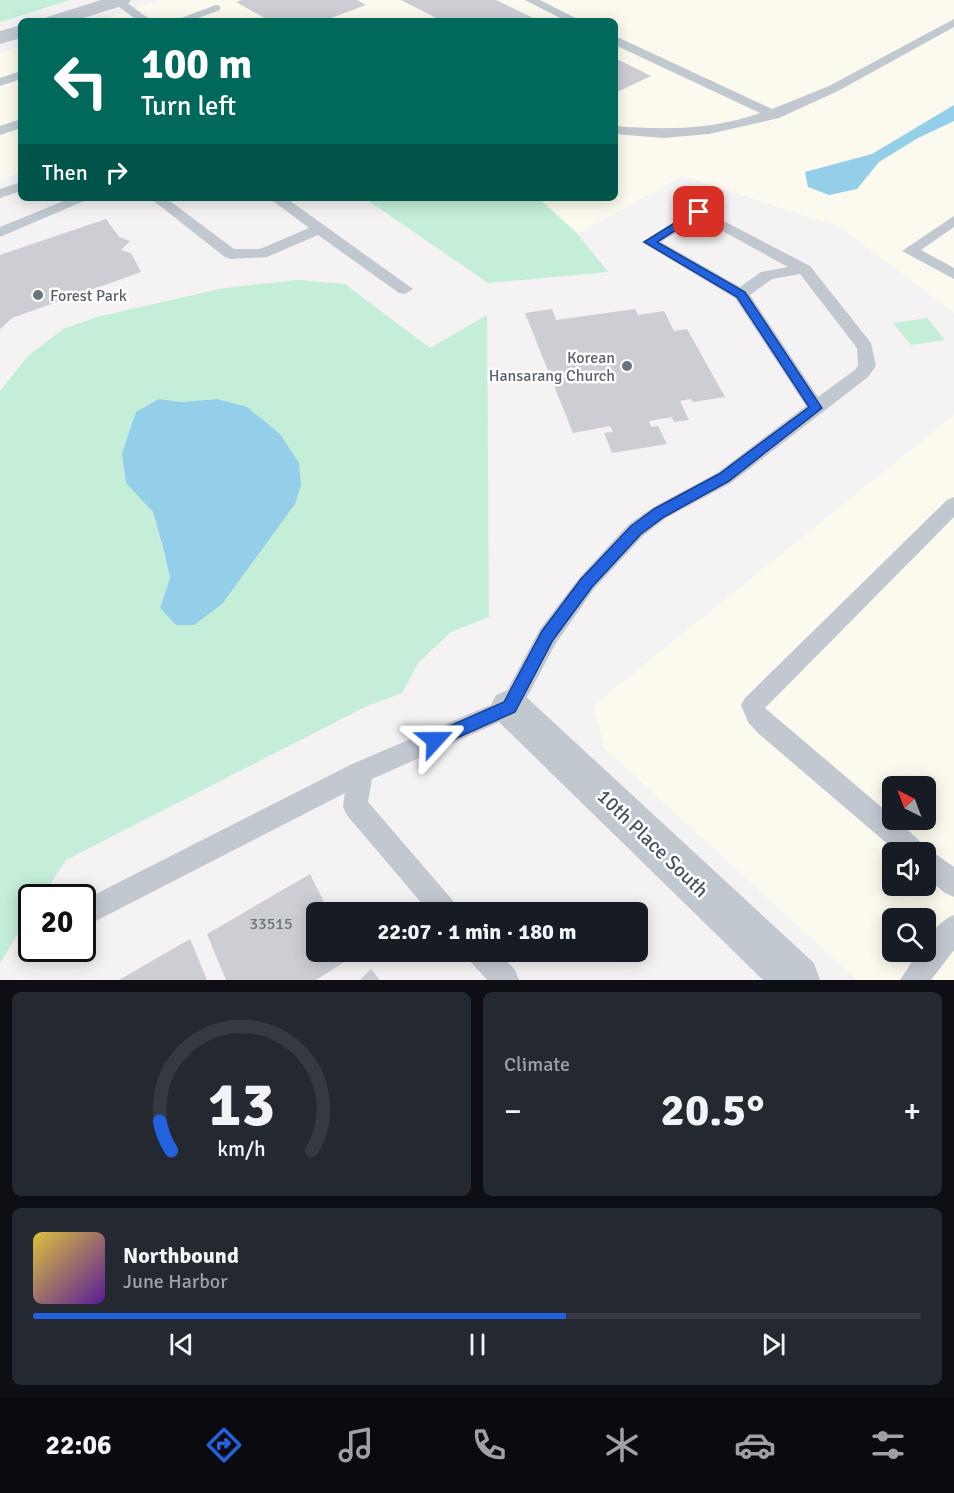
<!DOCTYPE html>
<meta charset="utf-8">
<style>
body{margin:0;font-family:Signika,sans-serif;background:#242831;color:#f1f3f6;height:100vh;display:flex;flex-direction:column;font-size:22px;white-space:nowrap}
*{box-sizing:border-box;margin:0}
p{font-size:20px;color:#9ea1a6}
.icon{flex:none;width:33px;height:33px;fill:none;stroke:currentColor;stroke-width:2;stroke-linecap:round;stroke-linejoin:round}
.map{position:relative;height:980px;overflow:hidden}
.details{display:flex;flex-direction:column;gap:12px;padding:12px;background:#0d0f14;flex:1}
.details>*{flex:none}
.banner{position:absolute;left:18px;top:18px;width:600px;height:183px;border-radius:9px;box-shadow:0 3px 15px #0003;background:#00695c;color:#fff;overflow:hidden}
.needle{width:39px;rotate:318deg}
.controls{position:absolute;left:882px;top:776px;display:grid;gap:12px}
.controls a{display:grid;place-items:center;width:54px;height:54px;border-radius:9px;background:#171b24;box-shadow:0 3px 15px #0003;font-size:30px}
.speed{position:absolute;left:18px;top:884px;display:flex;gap:12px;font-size:30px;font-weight:700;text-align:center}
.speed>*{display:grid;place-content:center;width:78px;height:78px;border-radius:50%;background:#171b24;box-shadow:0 3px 15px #0003;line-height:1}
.speed .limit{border:3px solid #111;border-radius:9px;background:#fff;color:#111}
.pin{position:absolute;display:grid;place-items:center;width:51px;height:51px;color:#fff;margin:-26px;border-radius:12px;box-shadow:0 3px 9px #0006}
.me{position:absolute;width:66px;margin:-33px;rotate:66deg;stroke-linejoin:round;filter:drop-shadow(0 0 4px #0008)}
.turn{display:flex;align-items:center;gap:21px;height:126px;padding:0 24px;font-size:27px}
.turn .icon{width:78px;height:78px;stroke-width:2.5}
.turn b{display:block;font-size:42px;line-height:51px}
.then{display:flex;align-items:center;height:57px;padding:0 24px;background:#0003;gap:12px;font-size:22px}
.big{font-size:45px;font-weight:700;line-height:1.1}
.details .tile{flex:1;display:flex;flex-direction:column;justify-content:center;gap:9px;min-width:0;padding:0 21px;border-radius:9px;background:#242831}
.details .dial{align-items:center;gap:0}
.dial svg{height:156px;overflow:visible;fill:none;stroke:#363941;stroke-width:7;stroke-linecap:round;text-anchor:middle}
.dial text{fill:#f1f3f6;stroke:none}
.song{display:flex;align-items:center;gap:18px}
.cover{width:72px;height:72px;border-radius:9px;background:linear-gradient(135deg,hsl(50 70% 55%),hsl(270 70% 35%))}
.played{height:6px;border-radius:3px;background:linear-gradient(90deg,#2262de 60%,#363941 60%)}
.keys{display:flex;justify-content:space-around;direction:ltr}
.heat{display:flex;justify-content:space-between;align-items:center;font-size:33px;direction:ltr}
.details .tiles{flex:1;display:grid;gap:12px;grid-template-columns:1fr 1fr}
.tile:last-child{grid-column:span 2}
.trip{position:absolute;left:306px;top:902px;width:342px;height:60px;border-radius:9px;background:#171b24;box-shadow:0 3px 15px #0003;font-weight:700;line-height:60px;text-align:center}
.tab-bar{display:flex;height:96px;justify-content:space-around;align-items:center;background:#090b0e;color:#9ea1a6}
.tab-bar .icon{width:42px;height:42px}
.tab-bar .active{color:#2262de}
.tab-bar b{font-size:27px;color:#f1f3f6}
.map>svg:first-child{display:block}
.commercial{fill:#fcf9ee;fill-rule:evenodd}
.green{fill:#c4eed8;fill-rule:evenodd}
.water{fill:#93cfe9}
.building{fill:#ccced4}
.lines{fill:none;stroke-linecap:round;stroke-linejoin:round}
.service{fill:#c1c8d0;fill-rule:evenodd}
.minor{fill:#c1c8d0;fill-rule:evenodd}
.route{fill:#2262de;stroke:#164090;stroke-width:1.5}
.worship-dot{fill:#6b7280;stroke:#fff;stroke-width:2}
.labels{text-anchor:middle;stroke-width:5;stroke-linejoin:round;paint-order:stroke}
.worship-label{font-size:16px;fill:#5b616d;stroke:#fff;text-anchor:start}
.near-number-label{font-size:16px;fill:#6a727c}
.near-street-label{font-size:20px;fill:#4a535f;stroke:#fff}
</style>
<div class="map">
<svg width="954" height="980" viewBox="0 0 954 980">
<rect width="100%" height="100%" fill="#f4f2f2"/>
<g class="commercial">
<polygon points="161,0 954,0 954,313 842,228 683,176 488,283 363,198 615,198 615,21 97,21"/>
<polygon points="21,46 21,172 0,180 0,53"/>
<path d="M954,415V980H857L604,748L594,705ZM892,786H926V819H892ZM892,852H926V885H892ZM892,918H926V951H892Z"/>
</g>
<g class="green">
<polygon points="0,0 70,0 0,22"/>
<polygon points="364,198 538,198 577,233 608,272 488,283"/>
<path d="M298,280L345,284L430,348L487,315L489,617L451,632L419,662L402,693L365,707L66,860L42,897H32L31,913L0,963V391L28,356L63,329L97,317L224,288ZM159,399L182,402L217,399L176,625L160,608L170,578L153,512Z"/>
<polygon points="927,318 945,340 911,345 893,323"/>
</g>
<g class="water">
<polygon points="954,105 954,121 918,138 879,162 857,189 829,195 808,187 805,172 872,154"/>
<polygon points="159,399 182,402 217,399 247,407 280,434 299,463 301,485 295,504 222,604 194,625 176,625 160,608 170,578 163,548 153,512 126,483 122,453 136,412"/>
</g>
<g class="building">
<polygon points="241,0 357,0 366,5 323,21 270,21 236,2"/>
<polygon points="401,0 496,0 539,21 442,21"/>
<polygon points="615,58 651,76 615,93"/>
<polygon points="106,219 119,237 130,241 121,250 131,253 141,272 12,318 0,329 0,255"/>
<polygon points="552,309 556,320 635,309 638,315 664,311 674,331 687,329 725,397 693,402 691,399 680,401 689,420 674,422 672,417 649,421 651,427 658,426 667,444 612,453 604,433 613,432 610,426 573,433 525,313"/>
<polygon points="310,874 329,912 316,912 316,951 349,951 352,957 316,980 226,980 207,934"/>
<polygon points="190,939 207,980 119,980"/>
<polygon points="371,969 380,980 360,980"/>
</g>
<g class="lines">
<g class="service">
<polygon points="110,0 123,0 152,21 138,21"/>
<polygon points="525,0 540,0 581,21 566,21"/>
<polygon points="216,5 220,6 220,10 190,21 173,21"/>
<path d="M954,19V27L838,91L779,118L709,134L663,138L615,134V126C665,130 712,130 760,113L615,45V36L772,109L829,86Z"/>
<polygon points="21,71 21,79 0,86 0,78"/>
<polygon points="21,119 21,128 0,135 0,126"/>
<polygon points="21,182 21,191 0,198 0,189"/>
<polygon points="71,198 91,198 0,237 0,227"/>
<polygon points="150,198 166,198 234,249 260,249 309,228 269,198 286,198 413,289 405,294 399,293 318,235 267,257 230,259 225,257"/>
<path d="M699,208L810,266L871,343L876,366L868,377L731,483L666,518L643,536L594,589L556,643L518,714L372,779L368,802L455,903L459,912H429L346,814L343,806L345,793L82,928V901L352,764L502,700L540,629L580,577L629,524L652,508L717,473L806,406L735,298L642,242ZM699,218L788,267L761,272L740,287L661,242ZM800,274L857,348L858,365L856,369L818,397L750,295L772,279Z"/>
<polygon points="954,216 954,227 921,250 954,268 954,279 902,251"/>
<polygon points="954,497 954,517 765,708 892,816 892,819 896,819 927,848 954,867 954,897 945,893 926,877 926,852 897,852 759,734 748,722 741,705 745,698 947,500"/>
<path d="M954,915V950L931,980H900L919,951H926C926,936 941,920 954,915Z"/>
<polygon points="466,951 498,951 515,970 519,980 487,980 470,961"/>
</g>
<g class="minor">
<polygon points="101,0 131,0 128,4 74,21 44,21 47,17"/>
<polygon points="21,25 21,38 0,44 0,31"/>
<polygon points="510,689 524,695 814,963 820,980 763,980 496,719 490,707 496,695"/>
</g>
</g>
<polygon class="route" points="695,210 704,212 657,242 745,292 822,408 729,481 664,517 641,534 592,587 553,640 515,712 441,745 435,748 429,745 427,740 429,735 504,702 542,631 581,579 631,526 654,509 719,474 809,407 737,297 644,242"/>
<g class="worship-dot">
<circle cx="38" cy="295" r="6"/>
<circle cx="627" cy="366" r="6"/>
</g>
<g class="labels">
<g class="worship-label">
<text x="50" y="301">Forest Park</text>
<text x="615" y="363" text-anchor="end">Korean<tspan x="615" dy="18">Hansarang Church</tspan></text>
</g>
<g class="near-number-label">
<text x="271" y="929">33515</text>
</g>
<g class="near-street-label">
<text transform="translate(653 843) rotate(44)" y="7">10th Place South</text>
</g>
</g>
</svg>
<div class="controls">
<a><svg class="needle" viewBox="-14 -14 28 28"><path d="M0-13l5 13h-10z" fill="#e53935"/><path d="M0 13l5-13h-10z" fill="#9ea1a6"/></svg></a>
<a><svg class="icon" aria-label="sound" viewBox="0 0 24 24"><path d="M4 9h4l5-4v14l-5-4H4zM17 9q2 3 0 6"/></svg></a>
<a><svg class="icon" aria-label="search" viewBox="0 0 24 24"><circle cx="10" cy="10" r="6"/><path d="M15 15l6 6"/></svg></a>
</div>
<div class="speed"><div class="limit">20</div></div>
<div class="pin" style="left:699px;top:212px;background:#d93025"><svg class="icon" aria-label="arrive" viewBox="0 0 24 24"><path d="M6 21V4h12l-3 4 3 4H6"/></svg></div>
<svg class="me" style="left:435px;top:740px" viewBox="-20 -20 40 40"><path d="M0-17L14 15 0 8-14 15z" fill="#2262de" stroke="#fff" stroke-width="4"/></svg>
<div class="trip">22:07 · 1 min · 180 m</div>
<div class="banner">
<div class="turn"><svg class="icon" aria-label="left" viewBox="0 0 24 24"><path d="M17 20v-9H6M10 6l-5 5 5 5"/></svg><div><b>100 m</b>Turn left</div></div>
<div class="then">Then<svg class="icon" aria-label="right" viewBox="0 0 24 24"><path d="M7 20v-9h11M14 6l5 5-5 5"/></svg></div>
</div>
</div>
<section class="details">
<div class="tiles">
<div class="tile dial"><svg viewBox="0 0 100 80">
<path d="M14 69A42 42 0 1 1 86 69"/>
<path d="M14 69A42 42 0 0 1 8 54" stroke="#2262de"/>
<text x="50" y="56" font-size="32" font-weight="700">13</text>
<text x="50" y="72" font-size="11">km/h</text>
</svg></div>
<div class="tile"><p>Climate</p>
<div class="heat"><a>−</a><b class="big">20.5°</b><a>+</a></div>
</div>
<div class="tile">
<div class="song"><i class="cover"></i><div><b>Northbound</b><p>June Harbor</p></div></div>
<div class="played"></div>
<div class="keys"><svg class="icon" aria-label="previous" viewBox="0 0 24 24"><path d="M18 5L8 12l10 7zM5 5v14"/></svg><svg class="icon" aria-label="pause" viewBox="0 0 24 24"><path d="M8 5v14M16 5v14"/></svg><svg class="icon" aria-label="next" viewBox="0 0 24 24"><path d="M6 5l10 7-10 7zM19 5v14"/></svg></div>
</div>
</div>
</section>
<nav class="tab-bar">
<b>22:06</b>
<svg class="icon active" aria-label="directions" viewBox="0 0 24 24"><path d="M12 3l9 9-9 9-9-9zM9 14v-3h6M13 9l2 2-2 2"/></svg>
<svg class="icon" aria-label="music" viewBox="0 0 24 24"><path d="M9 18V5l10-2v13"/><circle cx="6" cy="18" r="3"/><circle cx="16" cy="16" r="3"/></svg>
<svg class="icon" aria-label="phone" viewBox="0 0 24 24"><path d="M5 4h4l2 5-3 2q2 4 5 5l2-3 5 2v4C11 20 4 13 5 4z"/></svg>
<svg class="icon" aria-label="climate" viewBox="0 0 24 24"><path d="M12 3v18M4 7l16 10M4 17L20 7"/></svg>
<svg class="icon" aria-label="car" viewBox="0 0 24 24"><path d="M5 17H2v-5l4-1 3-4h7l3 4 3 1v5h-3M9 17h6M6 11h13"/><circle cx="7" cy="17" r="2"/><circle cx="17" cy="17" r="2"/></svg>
<svg class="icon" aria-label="filters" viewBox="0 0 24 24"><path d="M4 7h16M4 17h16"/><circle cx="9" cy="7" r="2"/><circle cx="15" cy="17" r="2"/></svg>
</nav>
